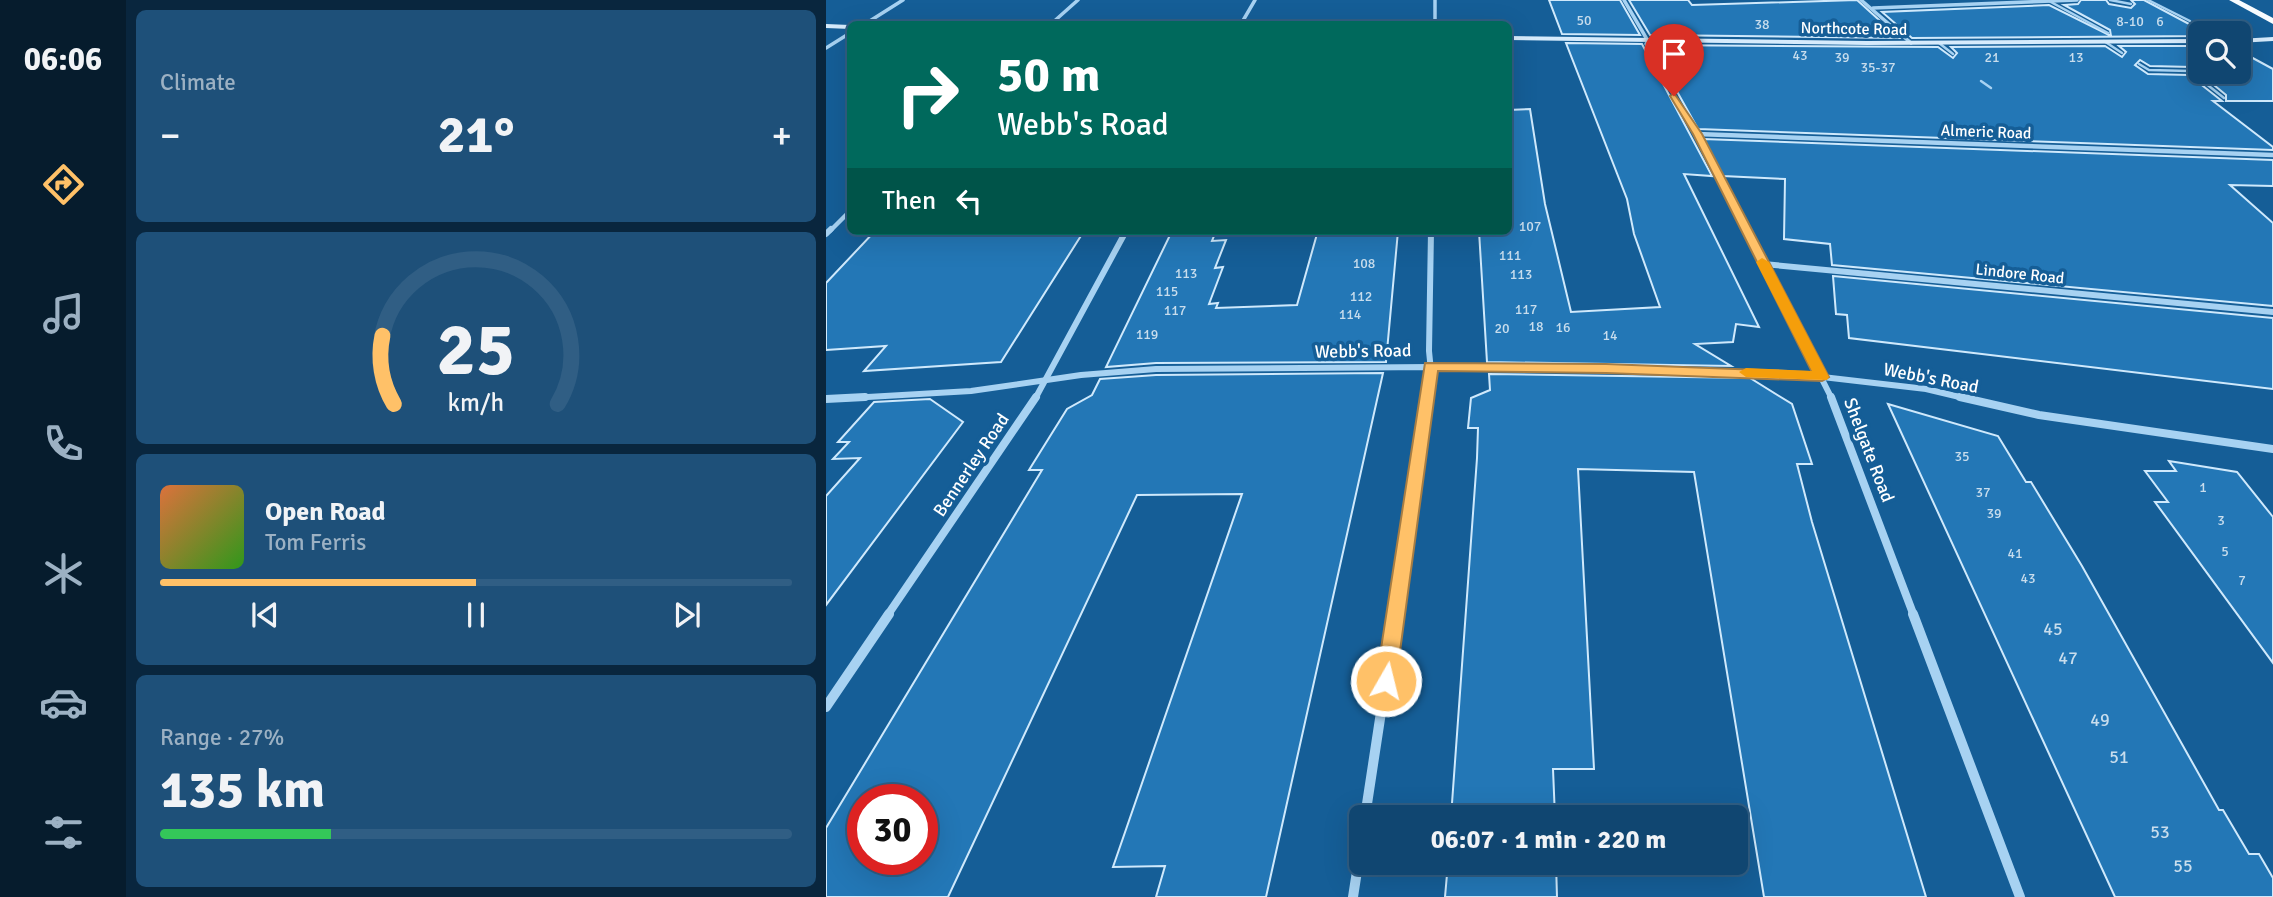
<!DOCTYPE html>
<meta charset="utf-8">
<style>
body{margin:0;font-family:Signika,sans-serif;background:#1e5079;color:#f1f3f6;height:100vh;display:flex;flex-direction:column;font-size:26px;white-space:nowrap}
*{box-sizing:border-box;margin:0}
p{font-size:23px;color:#9cb1c3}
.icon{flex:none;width:38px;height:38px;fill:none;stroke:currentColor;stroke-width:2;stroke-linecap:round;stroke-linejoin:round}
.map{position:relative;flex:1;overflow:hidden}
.panel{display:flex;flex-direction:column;gap:10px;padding:10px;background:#09263e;width:700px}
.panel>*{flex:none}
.hud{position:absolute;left:21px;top:21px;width:665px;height:214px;border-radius:10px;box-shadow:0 7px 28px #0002,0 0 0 2px #305e84;background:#00695c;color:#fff;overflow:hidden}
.tools{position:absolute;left:1362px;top:21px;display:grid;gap:14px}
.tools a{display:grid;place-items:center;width:63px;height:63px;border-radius:10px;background:#104671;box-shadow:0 7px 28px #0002,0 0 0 2px #305e84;font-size:35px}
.speed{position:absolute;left:21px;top:784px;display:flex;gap:14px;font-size:35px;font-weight:700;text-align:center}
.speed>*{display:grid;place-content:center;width:91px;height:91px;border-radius:50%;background:#104671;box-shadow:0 7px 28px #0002,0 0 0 2px #305e84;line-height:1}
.speed .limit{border:10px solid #d22;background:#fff;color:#111}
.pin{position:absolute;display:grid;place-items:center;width:60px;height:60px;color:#fff;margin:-72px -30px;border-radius:50% 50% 50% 0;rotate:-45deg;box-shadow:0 0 7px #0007}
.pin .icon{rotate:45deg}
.me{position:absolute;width:77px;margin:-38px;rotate:8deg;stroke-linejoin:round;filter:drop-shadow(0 0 5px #0008)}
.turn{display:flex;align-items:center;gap:24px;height:147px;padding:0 35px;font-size:32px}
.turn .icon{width:91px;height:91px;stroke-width:2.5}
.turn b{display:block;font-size:49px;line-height:60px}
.then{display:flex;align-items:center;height:66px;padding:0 35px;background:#0003;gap:14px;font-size:26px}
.big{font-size:52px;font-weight:800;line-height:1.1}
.panel .card{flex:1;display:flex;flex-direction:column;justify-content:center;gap:10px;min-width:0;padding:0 24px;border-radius:10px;background:#1e5079}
.panel .dial{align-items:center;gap:0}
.dial svg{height:182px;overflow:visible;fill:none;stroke:#305e84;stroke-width:7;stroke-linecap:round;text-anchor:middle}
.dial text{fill:#f1f3f6;stroke:none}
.song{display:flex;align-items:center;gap:21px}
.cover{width:84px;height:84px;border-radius:10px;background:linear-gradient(135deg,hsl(20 70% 55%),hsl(110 70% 35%))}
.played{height:7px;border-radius:4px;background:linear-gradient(90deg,#ffc168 50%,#305e84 50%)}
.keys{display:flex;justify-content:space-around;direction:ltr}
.heat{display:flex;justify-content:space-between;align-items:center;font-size:38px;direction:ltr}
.charge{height:10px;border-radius:5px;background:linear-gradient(90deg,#34c759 27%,#305e84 0)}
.trip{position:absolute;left:523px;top:805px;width:399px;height:70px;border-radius:10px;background:#104671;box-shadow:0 7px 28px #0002,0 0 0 2px #305e84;font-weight:800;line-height:70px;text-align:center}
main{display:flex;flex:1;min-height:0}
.tabs{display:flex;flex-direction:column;width:126px;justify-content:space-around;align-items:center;background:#061c2d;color:#9cb1c3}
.tabs .icon{width:49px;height:49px}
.tabs .active{color:#ffc168}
.tabs b{font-size:32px;color:#f1f3f6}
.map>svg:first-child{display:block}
.building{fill:#2377b6;stroke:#cfe9fc;stroke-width:2;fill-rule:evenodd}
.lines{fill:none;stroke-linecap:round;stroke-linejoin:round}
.service{stroke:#a7d2f2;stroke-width:2.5}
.pedestrian{stroke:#a7d2f2;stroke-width:2.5}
.minor-far4{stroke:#a7d2f2;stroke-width:3.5}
.minor-far3{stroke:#a7d2f2;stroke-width:4.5}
.minor-far2{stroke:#a7d2f2;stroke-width:6}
.minor-far1{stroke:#a7d2f2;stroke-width:8}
.minor{stroke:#a7d2f2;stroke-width:10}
.secondary{fill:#d6ebfc;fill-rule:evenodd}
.trunk{fill:#f8fcff;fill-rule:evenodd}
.route{fill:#ffc168;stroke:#a67d44;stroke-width:2}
.slow{fill:#f59e0b}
.labels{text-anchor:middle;stroke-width:7;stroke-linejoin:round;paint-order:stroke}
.number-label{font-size:14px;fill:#c8dded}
.far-street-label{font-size:16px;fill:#fff;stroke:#155e97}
.street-label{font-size:18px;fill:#fff;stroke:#155e97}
.near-number-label{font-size:18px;fill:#c8dded}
</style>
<main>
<nav class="tabs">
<b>06:06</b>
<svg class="icon active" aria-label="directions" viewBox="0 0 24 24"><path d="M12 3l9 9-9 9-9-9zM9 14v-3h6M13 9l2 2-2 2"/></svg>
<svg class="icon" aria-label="music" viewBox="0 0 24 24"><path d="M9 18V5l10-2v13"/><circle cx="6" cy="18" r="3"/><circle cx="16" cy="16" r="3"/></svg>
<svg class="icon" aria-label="phone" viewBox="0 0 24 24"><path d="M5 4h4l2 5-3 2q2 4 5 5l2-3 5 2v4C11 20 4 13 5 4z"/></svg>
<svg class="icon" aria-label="climate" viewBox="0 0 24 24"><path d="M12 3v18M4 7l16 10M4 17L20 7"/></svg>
<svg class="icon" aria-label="car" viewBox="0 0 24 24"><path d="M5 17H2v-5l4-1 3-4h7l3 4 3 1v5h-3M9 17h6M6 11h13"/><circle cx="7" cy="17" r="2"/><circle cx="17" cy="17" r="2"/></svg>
<svg class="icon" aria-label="filters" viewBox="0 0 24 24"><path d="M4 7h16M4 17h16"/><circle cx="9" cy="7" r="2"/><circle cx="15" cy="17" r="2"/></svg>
</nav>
<section class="panel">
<div class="card"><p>Climate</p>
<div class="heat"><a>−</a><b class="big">21°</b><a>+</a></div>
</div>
<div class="card dial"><svg viewBox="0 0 100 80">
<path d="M14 69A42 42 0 1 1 86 69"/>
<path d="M14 69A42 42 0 0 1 9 39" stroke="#ffc168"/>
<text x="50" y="56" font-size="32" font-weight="700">25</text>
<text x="50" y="72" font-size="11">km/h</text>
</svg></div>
<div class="card">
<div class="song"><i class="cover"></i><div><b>Open Road</b><p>Tom Ferris</p></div></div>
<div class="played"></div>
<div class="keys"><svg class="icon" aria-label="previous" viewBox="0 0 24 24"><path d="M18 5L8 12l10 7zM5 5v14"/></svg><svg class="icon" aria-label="pause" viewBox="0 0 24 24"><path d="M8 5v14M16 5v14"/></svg><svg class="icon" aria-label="next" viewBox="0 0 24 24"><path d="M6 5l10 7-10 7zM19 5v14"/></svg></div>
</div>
<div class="card"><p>Range · 27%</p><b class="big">135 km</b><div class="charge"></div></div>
</section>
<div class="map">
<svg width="1447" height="897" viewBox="0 0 1447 897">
<rect width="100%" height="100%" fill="#155e97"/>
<g class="building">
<polygon points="723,0 794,0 814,35 736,34"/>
<polygon points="803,0 862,0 866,5 1031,0 1073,38 824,35"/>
<polygon points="1255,0 1280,0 1283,4 1305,8 1309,4 1305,0 1318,0 1380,33 1374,33 1374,36 1086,38 1056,12 1223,5 1285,36 1284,30 1238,5 1252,4"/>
<polygon points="740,43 816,44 886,176 858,174 933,327 910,324 907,342 869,344 905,366 661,362 653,231 682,231 682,110 704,109 719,204 745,312 834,307 808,234 801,199"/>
<polygon points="825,45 1112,47 1127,58 1131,53 1125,47 1279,46 1296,57 1300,52 1293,46 1374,46 1374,72 1412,72 1412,50 1447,69 1447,101 1400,101 1400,95 1366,67 1324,66 1314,60 1309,65 1322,74 1363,75 1396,101 1387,101 1447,147 1447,150 872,129"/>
<polygon points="877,139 1447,160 1447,186 1404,185 1447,223 1447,306 1006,265 1004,244 958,239 959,179 897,176"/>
<polygon points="49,231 258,231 175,362 38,371 60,346 0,350 0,283"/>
<polygon points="346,231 390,231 386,241 400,240 389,268 397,267 383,304 392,303 390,308 471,305 491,234 572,231 560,362 330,363 280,367"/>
<polygon points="1007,276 1447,318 1447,389 1023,338 1021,315 1010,314"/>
<path d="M557,373L440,897H330L339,866L287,867L416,494L311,495L122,897H0V828L216,470H203L241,409L266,395L274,379L330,375ZM37,800H96V859H37Z"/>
<polygon points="663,374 924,378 966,404 986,464 971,464 986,522 1100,897 938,897 868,472 752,469 768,769 727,769 729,817 625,817 651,458 652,428 642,428 645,398 664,390"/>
<polygon points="104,399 137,422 0,605 0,496 34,458 7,459 23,442 12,442 48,402"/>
<polygon points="1062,404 1172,436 1200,482 1205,482 1256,566 1393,810 1397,810 1423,854 1433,854 1447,878 1447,897 1289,897"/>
<polygon points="1343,461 1411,472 1447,517 1447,663 1329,502 1342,502 1319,471 1350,471"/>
<polygon points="622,863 730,863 731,897 619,897"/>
</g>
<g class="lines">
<g class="service">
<polyline points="1284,0 1305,4"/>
<polyline points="1322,0 1364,21"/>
<polyline points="1378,28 1390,33"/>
<polyline points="1278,41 1296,53"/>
<polyline points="1113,43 1127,54"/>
<polyline points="1313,64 1323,70 1364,71 1398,98"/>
<polyline points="1155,81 1165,88"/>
</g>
<polyline class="pedestrian" points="1223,1 1282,33"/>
<g class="minor-far4">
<polyline points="609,0 609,24"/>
<polyline points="798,0 822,41 820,44 851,101"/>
<polyline points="1035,0 1085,43"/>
<polyline points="1047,8 1251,0"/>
<polyline points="39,24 77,0"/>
<polyline points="225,24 252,0"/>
<polyline points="415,24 429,0"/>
<polyline points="0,48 24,33"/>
</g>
<g class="minor-far3">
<polyline points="850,99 921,231"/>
<polyline points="871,134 1447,155"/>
<polyline points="4,231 24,211"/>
</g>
<g class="minor-far2">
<polyline points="920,229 1006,399"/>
<polyline points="0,234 5,229"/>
<polyline points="937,264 1447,312"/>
<polyline points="7,399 145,391 255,375 330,369 605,367 962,373 1100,389 1142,399"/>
<polyline points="209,399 300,231"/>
<polyline points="603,399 606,381 603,351 605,231"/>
</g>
<g class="minor-far1">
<polyline points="1005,397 1088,616"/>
<polyline points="1134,397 1213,415 1447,449"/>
<polyline points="0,399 39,397"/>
<polyline points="61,616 210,397"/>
<polyline points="570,616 604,397"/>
</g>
<g class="minor">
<polyline points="1087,614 1194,897"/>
<polyline points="0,707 63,614"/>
<polyline points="539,817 570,614"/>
<polyline points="527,897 536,839"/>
</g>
<g class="secondary">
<polygon points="0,24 24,25 24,29 0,28"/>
<polygon points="682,36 1041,41 1374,39 1374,43 1041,45 682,40"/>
<polygon points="1447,37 1447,41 1412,43 1412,39"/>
</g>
<polygon class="trunk" points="1403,0 1413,0 1447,18 1447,24"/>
</g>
<polygon class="route" points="848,93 876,134 1003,377 996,381 780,373 612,371 570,681 567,688 560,690 553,688 550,681 599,363 780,364 986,372 867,134 844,96"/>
<polygon class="slow" points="936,258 943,262 1003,377 1001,380 920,377 913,372 920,368 986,371 930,262"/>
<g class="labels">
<g class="number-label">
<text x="758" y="25">50</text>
<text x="1304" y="26">8-10</text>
<text x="1334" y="26">6</text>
<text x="936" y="29">38</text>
<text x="974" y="60">43</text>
<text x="1016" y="62">39</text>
<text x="1166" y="62">21</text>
<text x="1250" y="62">13</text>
<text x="1052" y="72">35-37</text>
<text x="704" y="231">107</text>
<text x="684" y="260">111</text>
<text x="538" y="268">108</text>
<text x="360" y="278">113</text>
<text x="695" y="279">113</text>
<text x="341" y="296">115</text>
<text x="535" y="301">112</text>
<text x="700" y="314">117</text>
<text x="349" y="315">117</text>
<text x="524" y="319">114</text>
<text x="710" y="331">18</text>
<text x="737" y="332">16</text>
<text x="676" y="333">20</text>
<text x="321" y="339">119</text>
<text x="784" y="340">14</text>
<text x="1136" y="461">35</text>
<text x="1377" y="492">1</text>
<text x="1157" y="497">37</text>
<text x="1168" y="518">39</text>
<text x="1395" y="525">3</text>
<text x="1399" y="556">5</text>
<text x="1189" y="558">41</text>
<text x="1202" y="583">43</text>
<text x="1416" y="585">7</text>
</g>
<g class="far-street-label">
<text transform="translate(1028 28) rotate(1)" y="6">Northcote Road</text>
<text transform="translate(1160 131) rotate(2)" y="6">Almeric Road</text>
<text transform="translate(1194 273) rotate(6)" y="6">Lindore Road</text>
</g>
<g class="street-label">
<text transform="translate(537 351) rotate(-1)" y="6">Webb's Road</text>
<text transform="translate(1105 378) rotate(11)" y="6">Webb's Road</text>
<text transform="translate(1043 450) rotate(69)" y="6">Shelgate Road</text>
<text transform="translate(145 465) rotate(-56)" y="6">Bennerley Road</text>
</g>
<g class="near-number-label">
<text x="1227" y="635">45</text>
<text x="1242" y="664">47</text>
<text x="1274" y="726">49</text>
<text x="1293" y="763">51</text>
<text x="1334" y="838">53</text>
<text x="1357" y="872">55</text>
</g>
</g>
</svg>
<div class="tools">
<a><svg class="icon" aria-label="search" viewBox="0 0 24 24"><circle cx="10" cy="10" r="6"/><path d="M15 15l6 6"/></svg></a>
</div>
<div class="speed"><div class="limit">30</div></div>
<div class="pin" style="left:848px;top:96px;background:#d93025"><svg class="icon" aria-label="arrive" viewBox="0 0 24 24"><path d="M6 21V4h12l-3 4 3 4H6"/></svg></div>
<svg class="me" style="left:560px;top:681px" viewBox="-20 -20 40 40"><circle r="17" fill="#ffc168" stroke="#fff" stroke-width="3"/><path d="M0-11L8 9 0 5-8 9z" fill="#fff"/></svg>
<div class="trip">06:07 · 1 min · 220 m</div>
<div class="hud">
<div class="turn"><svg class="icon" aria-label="right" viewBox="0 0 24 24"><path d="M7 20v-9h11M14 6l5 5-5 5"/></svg><div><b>50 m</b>Webb's Road</div></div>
<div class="then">Then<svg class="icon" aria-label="left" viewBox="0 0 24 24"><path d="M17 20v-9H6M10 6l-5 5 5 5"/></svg></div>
</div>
</div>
</main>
